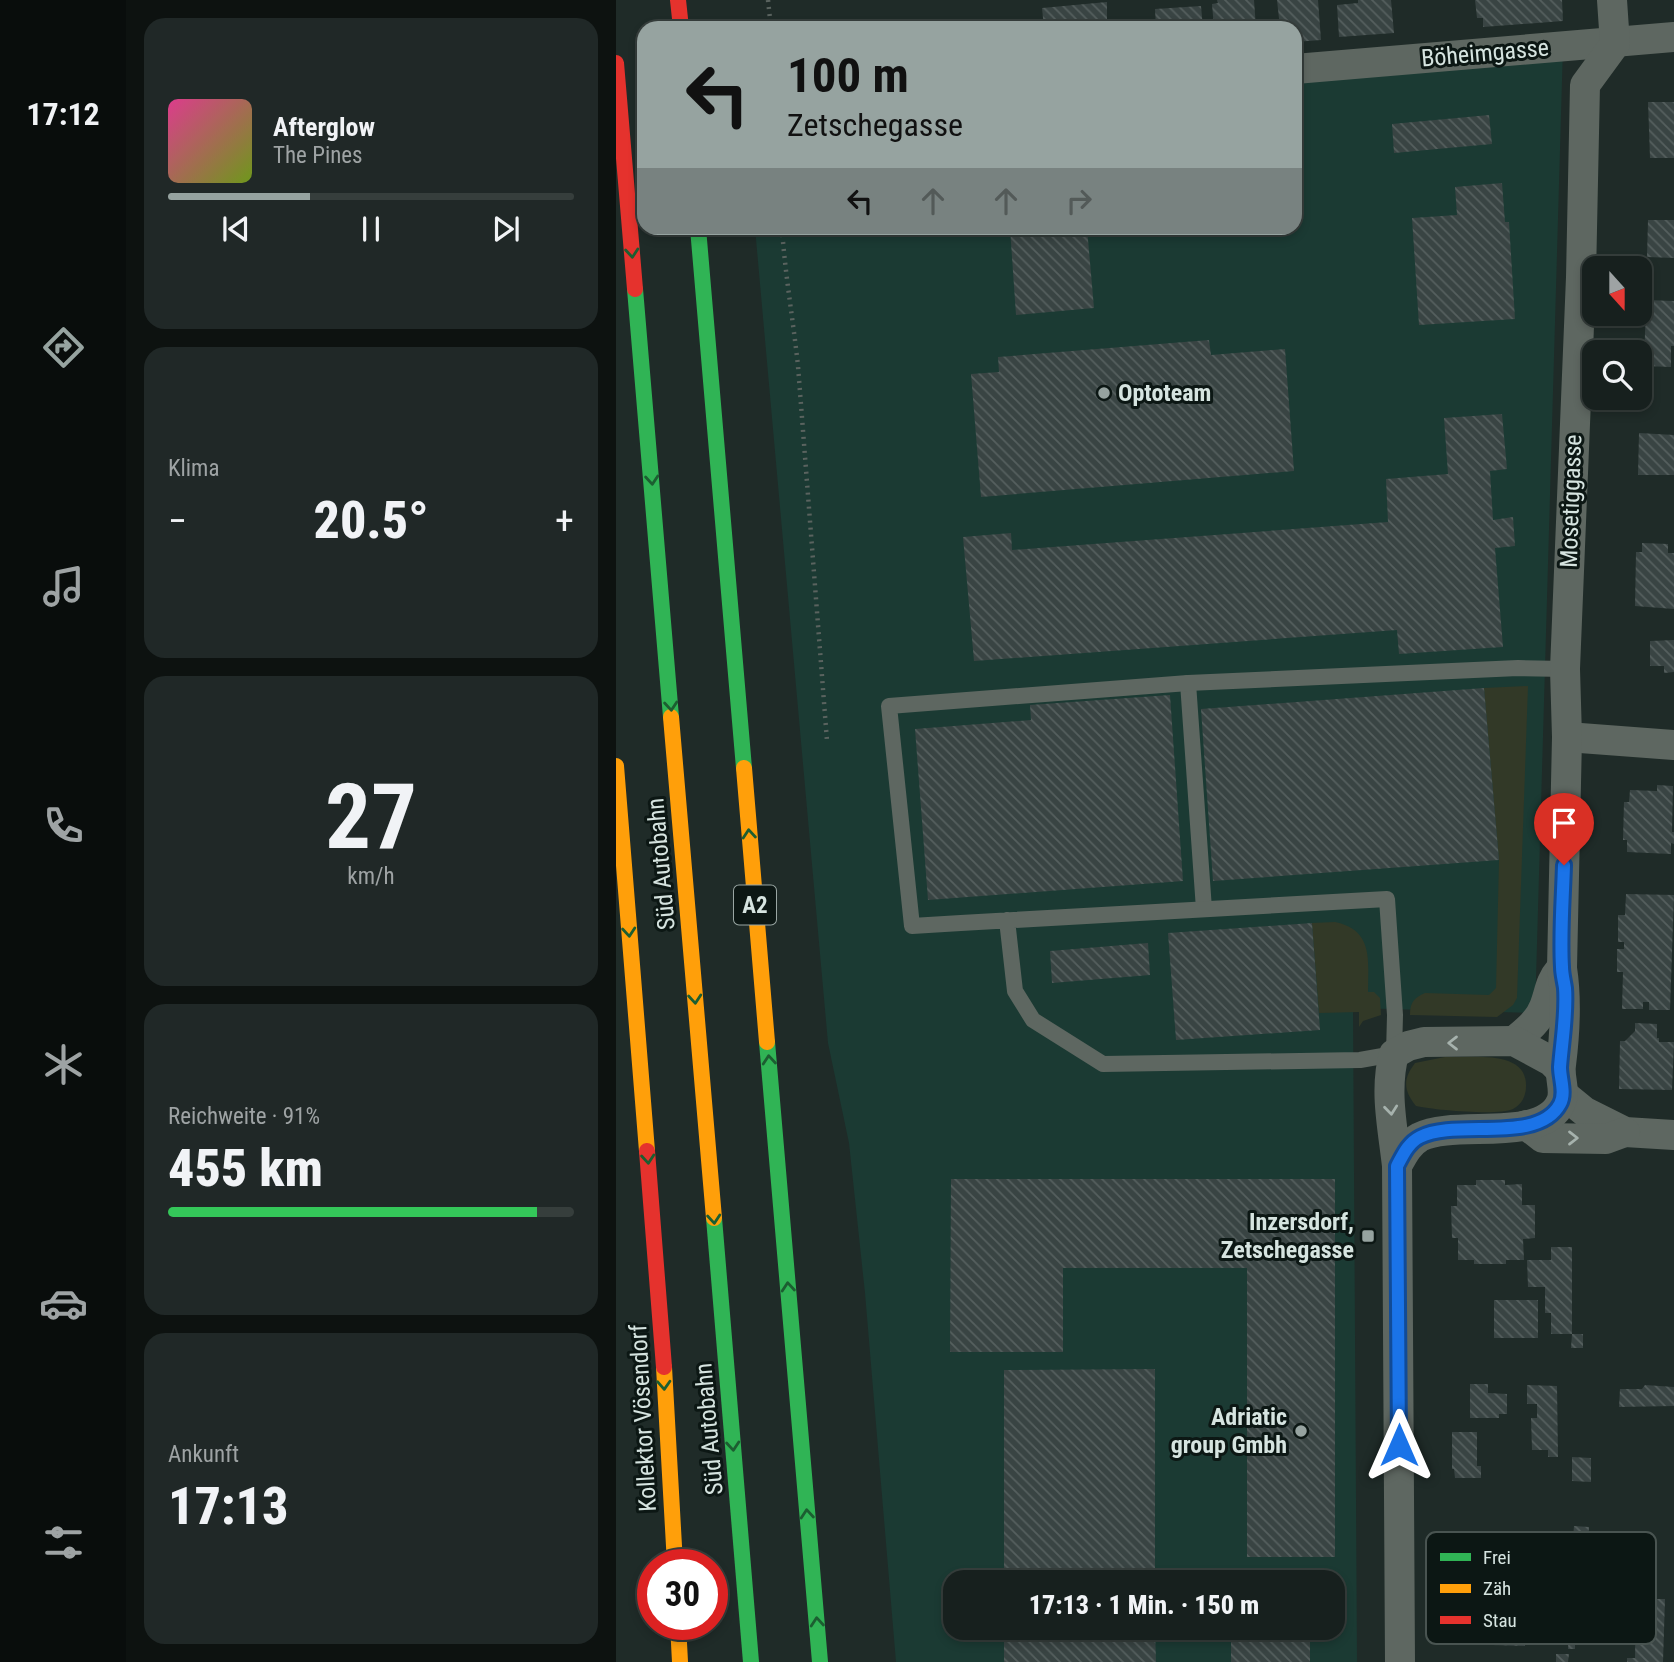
<!DOCTYPE html>
<html lang="de">
<meta charset="utf-8">
<style>
body{margin:0;font-family:"Roboto Condensed",sans-serif;background:#202827;color:#f1f3f6;height:100vh;display:flex;flex-direction:column;font-size:26px;white-space:nowrap}
*{box-sizing:border-box;margin:0}
p{font-size:23px;color:#9ea3a4}
.icon{flex:none;width:38px;height:38px;fill:none;stroke:currentColor;stroke-width:2;stroke-linecap:round;stroke-linejoin:round}
.map{position:relative;flex:1;overflow:hidden}
.sheet{display:flex;flex-direction:column;gap:18px;padding:18px;background:#0d1210;width:490px}
.sheet>*{flex:none}
.top-card{position:absolute;left:21px;top:21px;width:665px;height:214px;border-radius:21px;box-shadow:0 4px 10px #0003,0 0 0 2px #363e3c;background:#96a3a0;color:#111;overflow:hidden}
.needle{width:46px;rotate:159deg}
.tools{position:absolute;left:966px;top:256px;display:grid;gap:14px}
.tools a{display:grid;place-items:center;width:70px;height:70px;border-radius:14px;background:#17201e;box-shadow:0 4px 10px #0003,0 0 0 2px #363e3c;font-size:35px}
.speed{position:absolute;left:21px;top:1549px;display:flex;gap:14px;font-size:35px;font-weight:700;text-align:center}
.speed>*{display:grid;place-content:center;width:91px;height:91px;border-radius:50%;background:#17201e;box-shadow:0 4px 10px #0003,0 0 0 2px #363e3c;line-height:1}
.speed .limit{border:10px solid #d22;background:#fff;color:#111}
.pin{position:absolute;display:grid;place-items:center;width:60px;height:60px;color:#fff;margin:-72px -30px;border-radius:50% 50% 50% 0;rotate:-45deg;box-shadow:0 0 7px #0007}
.pin .icon{rotate:45deg}
.me{position:absolute;width:77px;margin:-38px;rotate:0deg;stroke-linejoin:round;filter:drop-shadow(0 0 5px #0008)}
.turn{display:flex;align-items:center;gap:24px;height:147px;padding:0 35px;font-size:32px}
.turn .icon{width:91px;height:91px;stroke-width:2.5}
.turn b{display:block;font-size:49px;line-height:60px}
.lanes{display:flex;align-items:center;height:66px;padding:0 35px;background:#0003;justify-content:center;gap:35px;direction:ltr}
.lanes .off{opacity:.35}
.big{font-size:52px;font-weight:800;line-height:1.1}
.sheet .tile{flex:1;display:flex;flex-direction:column;justify-content:center;gap:10px;min-width:0;padding:0 24px;border-radius:21px;background:#202827}
.sheet .dial{align-items:center;gap:0}
.dial b{font-size:91px;line-height:1}
.song{display:flex;align-items:center;gap:21px}
.cover{width:84px;height:84px;border-radius:10px;background:linear-gradient(135deg,hsl(330 70% 55%),hsl(80 70% 35%))}
.played{height:7px;border-radius:4px;background:linear-gradient(90deg,#96a3a0 35%,#363e3c 35%)}
.keys{display:flex;justify-content:space-around;direction:ltr}
.heat{display:flex;justify-content:space-between;align-items:center;font-size:38px;direction:ltr}
.charge{height:10px;border-radius:5px;background:linear-gradient(90deg,#34c759 91%,#363e3c 0)}
.trip{position:absolute;left:327px;top:1570px;width:402px;height:70px;border-radius:21px;background:#17201e;box-shadow:0 4px 10px #0003,0 0 0 2px #363e3c;font-weight:800;line-height:70px;text-align:center}
main{display:flex;flex:1;min-height:0}
.tabs{display:flex;flex-direction:column;width:126px;justify-content:space-around;align-items:center;background:#090d0c;color:#9ea3a4}
.tabs .icon{width:49px;height:49px}
.tabs .on{color:#96a3a0}
.tabs b{font-size:32px;color:#f1f3f6}
.map>svg:first-child{display:block}
.built{fill:#1b3a33;fill-rule:evenodd}
.grass{fill:#323927}
.building{fill:url(#building-back-hatch)}
.lines{fill:none;stroke-linecap:round;stroke-linejoin:round}
.path{stroke:#5a635f;stroke-width:4.5;stroke-dasharray:2 5;stroke-linecap:butt}
.lane{stroke:#5e6761;stroke-width:16}
.street{stroke:#5e6761;stroke-width:30}
.fast{stroke:#30b455;stroke-width:16}
.slow{stroke:#ff9f0a;stroke-width:16}
.jam{stroke:#e5322d;stroke-width:16}
.oneway{stroke:#1c5e31}
.oneway2{stroke:#a6b2ad}
.route-casing{stroke:#114b97;stroke-width:18}
.route{stroke:#1a73e8;stroke-width:12}
.poi-dot{fill:#96a3a0;stroke:#0c1714;stroke-width:2.5}
.labels{text-anchor:middle;stroke-width:6;stroke-linejoin:round;paint-order:stroke}
.shield{fill:#0c1714;stroke:#99a6a3;stroke-width:2}
.shield-label{font-size:23px;font-weight:bold;fill:#d6e4e0}
.street-label{font-size:24px;fill:#d6e4e0;stroke:#0c1714}
.poi-label{font-size:24px;font-weight:bold;fill:#d6e4e0;stroke:#0c1714;text-anchor:end}
.key{fill:#0c1714;stroke:#495451;stroke-width:2}
.key-label{font-size:19px;fill:#d6e4e0}
</style>
<main>
<nav class="tabs">
<b>17:12</b>
<svg class="icon on" aria-label="directions" viewBox="0 0 24 24"><path d="M12 3l9 9-9 9-9-9zM9 14v-3h6M13 9l2 2-2 2"/></svg>
<svg class="icon" aria-label="music" viewBox="0 0 24 24"><path d="M9 18V5l10-2v13"/><circle cx="6" cy="18" r="3"/><circle cx="16" cy="16" r="3"/></svg>
<svg class="icon" aria-label="phone" viewBox="0 0 24 24"><path d="M5 4h4l2 5-3 2q2 4 5 5l2-3 5 2v4C11 20 4 13 5 4z"/></svg>
<svg class="icon" aria-label="climate" viewBox="0 0 24 24"><path d="M12 3v18M4 7l16 10M4 17L20 7"/></svg>
<svg class="icon" aria-label="car" viewBox="0 0 24 24"><path d="M5 17H2v-5l4-1 3-4h7l3 4 3 1v5h-3M9 17h6M6 11h13"/><circle cx="7" cy="17" r="2"/><circle cx="17" cy="17" r="2"/></svg>
<svg class="icon" aria-label="filters" viewBox="0 0 24 24"><path d="M4 7h16M4 17h16"/><circle cx="9" cy="7" r="2"/><circle cx="15" cy="17" r="2"/></svg>
</nav>
<section class="sheet">
<div class="tile">
<div class="song"><i class="cover"></i><div><b>Afterglow</b><p>The Pines</p></div></div>
<div class="played"></div>
<div class="keys"><svg class="icon" aria-label="previous" viewBox="0 0 24 24"><path d="M18 5L8 12l10 7zM5 5v14"/></svg><svg class="icon" aria-label="pause" viewBox="0 0 24 24"><path d="M8 5v14M16 5v14"/></svg><svg class="icon" aria-label="next" viewBox="0 0 24 24"><path d="M6 5l10 7-10 7zM19 5v14"/></svg></div>
</div>
<div class="tile"><p>Klima</p>
<div class="heat"><a>−</a><b class="big">20.5°</b><a>+</a></div>
</div>
<div class="tile dial"><b>27</b><p>km/h</p></div>
<div class="tile"><p>Reichweite · 91%</p><b class="big">455 km</b><div class="charge"></div></div>
<div class="tile"><p>Ankunft</p><b class="big">17:13</b></div>
</section>
<div class="map">
<svg width="1058" height="1662" viewBox="0 0 1058 1662">
<defs>
<pattern id="building-back-hatch" width="6" height="6" patternUnits="userSpaceOnUse" patternTransform="scale(1.75)"><rect width="6" height="6" fill="#394443"/><path d="M-1 5l2 2M0 0l6 6M5-1l2 2" fill="none" stroke="#555f5e"/></pattern>
</defs>
<rect width="100%" height="100%" fill="#1f2b28"/>
<path class="built" d="M947,46L919,1013L737,1008L741,1662H280L249,1293L233,1143L212,1043L139,228H679V68ZM340,1582H718V1628H340Z"/>
<g class="grass">
<path d="M912,686L901,998L897,1005L881,1017L794,1015C794,1002 798,998 809,993L873,995L880,988L883,860L868,688Z"/>
<path d="M719,922C758,930 752,961 752,992H758L764,998L765,1015L747,1021L743,1027V1012L703,1013L696,923Z"/>
<path d="M829,1057C855,1058 911,1049 910,1086C910,1096 906,1104 897,1109C883,1116 818,1110 800,1106C787,1090 787,1079 799,1063Z"/>
</g>
<g class="building">
<polygon points="601,0 638,0 640,28 598,28 596,4 602,3"/>
<polygon points="661,0 702,0 705,40 679,42 679,28 664,28"/>
<polygon points="742,0 775,0 778,33 723,37 721,5 742,3"/>
<polygon points="859,0 946,0 947,21 867,27 867,18 861,18"/>
<polygon points="491,2 491,28 428,28 426,8"/>
<polygon points="585,6 587,28 540,28 539,9"/>
<polygon points="1032,102 1058,102 1058,158 1034,158"/>
<polygon points="873,115 876,144 778,153 776,124"/>
<polygon points="886,183 889,222 893,222 899,319 803,325 796,218 841,215 839,187"/>
<polygon points="1032,220 1058,220 1058,258 1031,257"/>
<polygon points="277,228 358,228 358,229 278,236"/>
<polygon points="394,228 471,228 478,308 400,315"/>
<polygon points="1030,300 1058,301 1058,346 1055,346 1055,367 1028,366"/>
<polygon points="593,340 595,355 669,349 678,471 365,497 355,374 383,372 382,357"/>
<polygon points="886,414 891,469 874,471 877,520 897,517 899,546 879,548 887,647 783,654 781,630 358,661 347,537 395,533 396,550 772,522 770,479 832,474 828,418"/>
<polygon points="1023,433 1058,435 1058,475 1022,475"/>
<polygon points="1026,543 1052,544 1052,553 1058,553 1058,609 1019,606 1020,552 1026,552"/>
<polygon points="1058,640 1058,672 1048,673 1048,666 1034,666 1034,641"/>
<polygon points="868,688 883,860 597,881 585,709"/>
<polygon points="554,695 567,881 312,900 299,729 415,720 414,705"/>
<polygon points="1041,785 1057,786 1056,832 1058,832 1058,844 1055,843 1055,854 1011,852 1011,840 1007,840 1008,802 1013,802 1014,790 1041,791"/>
<polygon points="1010,894 1058,895 1054,1010 1033,1010 1033,1002 1027,1002 1027,1009 1006,1009 1007,972 1001,972 1001,949 1008,949 1008,942 1002,942 1002,915 1009,915"/>
<polygon points="696,923 704,1030 560,1040 552,933"/>
<polygon points="532,943 534,975 436,983 434,951"/>
<polygon points="1019,1023 1041,1024 1041,1038 1043,1038 1043,1042 1058,1042 1056,1090 1003,1089 1004,1041 1009,1041 1019,1031"/>
<polygon points="335,1179 719,1179 719,1557 631,1557 631,1268 447,1268 447,1352 334,1352"/>
<polygon points="860,1180 889,1180 889,1185 906,1184 906,1205 919,1205 919,1238 907,1239 908,1260 890,1260 890,1264 858,1264 858,1260 842,1260 842,1238 836,1238 835,1206 841,1206 841,1185 860,1185"/>
<polygon points="935,1247 956,1247 956,1334 967,1334 967,1348 955,1348 956,1334 935,1334 935,1313 929,1313 929,1287 912,1287 911,1260 935,1260"/>
<rect x="878" y="1300" width="44" height="38"/>
<polygon points="539,1369 539,1568 703,1568 703,1582 388,1582 388,1370"/>
<polygon points="854,1384 872,1384 872,1393 891,1394 891,1414 883,1414 883,1418 854,1418"/>
<polygon points="911,1385 941,1386 942,1457 932,1457 932,1450 916,1450 915,1418 921,1418 921,1404 911,1404"/>
<polygon points="1029,1385 1058,1387 1058,1406 1003,1407 1004,1389 1026,1389"/>
<polygon points="836,1432 861,1432 861,1466 865,1466 865,1478 839,1478 838,1469 836,1469"/>
<polygon points="956,1457 975,1458 975,1482 956,1481"/>
<polygon points="958,1526 973,1527 972,1540 957,1538"/>
<polygon points="889,1560 889,1592 908,1591 909,1646 845,1644 845,1624 841,1624 841,1589 836,1589 836,1561"/>
<polygon points="953,1583 953,1594 962,1594 962,1629 959,1629 959,1649 952,1649 953,1629 936,1629 935,1607 933,1608 932,1584"/>
<polygon points="1020,1599 1049,1599 1047,1662 1011,1662 1011,1658 1019,1658"/>
<polygon points="388,1628 539,1628 540,1662 388,1662"/>
<rect x="615" y="1628" width="79" height="34"/>
<polygon points="940,1654 953,1654 952,1662 940,1662"/>
</g>
<g class="lines">
<g class="path">
<polyline points="152,0 155,28"/>
<path d="M166,228C169,274 177,319 182,366L211,741"/>
</g>
<g class="lane">
<polyline points="572,683 588,909"/>
<path d="M391,920L399,991L417,1020L487,1064L744,1060L778,1054L779,1015L771,899C612,908 454,916 296,926L273,706L572,683L902,668L949,669"/>
</g>
<g class="street">
<polyline points="679,69 1058,37"/>
<polyline points="951,737 1058,745"/>
<path d="M898,1041C910,1031 922,1022 928,1007C933,995 934,981 943,971"/>
<polyline points="947,1094 969,1112 1009,1132 1058,1135"/>
<polyline points="910,1125 927,1138 990,1139 1009,1132"/>
<path d="M781,1166C787,1155 793,1143 804,1137C839,1119 928,1144 945,1102C950,1091 943,1077 945,1065C949,1033 951,1000 946,968L951,737L949,669L965,277L969,85L999,44L996,0"/>
<path d="M784,1662L781,1166C777,1129 768,1090 778,1054L792,1046L808,1042L898,1041L935,1061L944,1070"/>
</g>
<g class="fast">
<polyline points="82,228 128,768"/>
<polyline points="19,289 55,717"/>
<polyline points="151,1042 204,1662"/>
<polyline points="98,1218 135,1662"/>
</g>
<g class="slow">
<polyline points="55,717 98,1218"/>
<polyline points="0,766 31,1151"/>
<polyline points="128,768 151,1042"/>
<polyline points="48,1367 59,1564"/>
<polyline points="62,1624 64,1662"/>
</g>
<g class="jam">
<polyline points="62,0 65,28"/>
<polyline points="0,63 19,289"/>
<polyline points="31,1151 48,1367"/>
</g>
</g>
<defs><path id="oneway-chevron" d="M-2-3.5L2.5 0L-2 3.5" fill="none" stroke-width="1.6" stroke-linecap="round" stroke-linejoin="round" transform="scale(1.75)"/></defs>
<g class="oneway">
<use href="#oneway-chevron" transform="translate(16 253) rotate(85)"/>
<use href="#oneway-chevron" transform="translate(36 480) rotate(85)"/>
<use href="#oneway-chevron" transform="translate(55 706) rotate(85)"/>
<use href="#oneway-chevron" transform="translate(133 834) rotate(-95)"/>
<use href="#oneway-chevron" transform="translate(13 932) rotate(85)"/>
<use href="#oneway-chevron" transform="translate(79 999) rotate(85)"/>
<use href="#oneway-chevron" transform="translate(153 1060) rotate(-95)"/>
<use href="#oneway-chevron" transform="translate(32 1159) rotate(85)"/>
<use href="#oneway-chevron" transform="translate(98 1219) rotate(85)"/>
<use href="#oneway-chevron" transform="translate(172 1287) rotate(-95)"/>
<use href="#oneway-chevron" transform="translate(48 1385) rotate(87)"/>
<use href="#oneway-chevron" transform="translate(117 1446) rotate(85)"/>
<use href="#oneway-chevron" transform="translate(191 1514) rotate(-95)"/>
<use href="#oneway-chevron" transform="translate(201 1622) rotate(-95)"/>
</g>
<g class="oneway2">
<use href="#oneway-chevron" transform="translate(837 1043) rotate(-180)"/>
<use href="#oneway-chevron" transform="translate(775 1110) rotate(84)"/>
<use href="#oneway-chevron" transform="translate(957 1138)"/>
</g>
<g class="lines">
<g class="route-casing">
<path id="route" d="M783,1445L781,1166C787,1155 792,1143 804,1137C840,1118 922,1145 944,1104C950,1093 944,1079 944,1067C946,1041 951,1014 949,988C948,981 946,974 946,967C944,933 947,899 948,865"/>
</g>
<use href="#route" class="route"/>
</g>
<g class="poi-dot">
<circle cx="488" cy="393" r="7"/>
<rect x="745" y="1229" width="14" height="14" rx="3.5"/>
<circle cx="685" cy="1431" r="7"/>
</g>
<g class="labels">
<rect class="shield" x="118" y="885.5" width="42" height="39" rx="5"/>
<g class="shield-label">
<text x="139" y="913">A2</text>
</g>
<g class="street-label">
<text transform="translate(869 53) rotate(-5)" y="8">Böheimgasse</text>
<text transform="translate(955 501) rotate(-88)" y="8">Mosetiggasse</text>
<text transform="translate(45 864) rotate(-95)" y="8">Süd Autobahn</text>
<text transform="translate(27 1418) rotate(-93)" y="8">Kollektor Vösendorf</text>
<text transform="translate(93 1429) rotate(-95)" y="8">Süd Autobahn</text>
</g>
<g class="poi-label">
<text x="502" y="401" text-anchor="start">Optoteam</text>
<text x="738" y="1230">Inzersdorf,<tspan x="738" dy="28">Zetschegasse</tspan></text>
<text x="671" y="1425">Adriatic<tspan x="671" dy="28">group Gmbh</tspan></text>
</g>
</g>
<rect x="810" y="1532" width="230" height="112" rx="10" class="key"/>
<rect x="824" y="1553" width="31" height="8" fill="#30b455"/>
<rect x="824" y="1584" width="31" height="9" fill="#ff9f0a"/>
<rect x="824" y="1616" width="31" height="8" fill="#e5322d"/>
<g class="key-label">
<text x="867" y="1564">Frei</text>
<text x="867" y="1595">Zäh</text>
<text x="867" y="1627">Stau</text>
</g>
</svg>
<div class="tools">
<a><svg class="needle" viewBox="-14 -14 28 28"><path d="M0-13l5 13h-10z" fill="#e53935"/><path d="M0 13l5-13h-10z" fill="#9ea3a4"/></svg></a>
<a><svg class="icon" aria-label="search" viewBox="0 0 24 24"><circle cx="10" cy="10" r="6"/><path d="M15 15l6 6"/></svg></a>
</div>
<div class="speed"><div class="limit">30</div></div>
<div class="pin" style="left:948px;top:865px;background:#d93025"><svg class="icon" aria-label="arrive" viewBox="0 0 24 24"><path d="M6 21V4h12l-3 4 3 4H6"/></svg></div>
<svg class="me" style="left:783px;top:1445px" viewBox="-20 -20 40 40"><path d="M0-17L14 15 0 8-14 15z" fill="#1a73e8" stroke="#fff" stroke-width="4"/></svg>
<div class="trip">17:13 · 1 Min. · 150 m</div>
<div class="top-card">
<div class="turn"><svg class="icon" aria-label="left" viewBox="0 0 24 24"><path d="M17 20v-9H6M10 6l-5 5 5 5"/></svg><div><b>100 m</b>Zetschegasse</div></div>
<div class="lanes"><svg class="icon" aria-label="left" viewBox="0 0 24 24"><path d="M17 20v-9H6M10 6l-5 5 5 5"/></svg><svg class="icon off" aria-label="ahead" viewBox="0 0 24 24"><path d="M12 20V5M6 11l6-6 6 6"/></svg><svg class="icon off" aria-label="ahead" viewBox="0 0 24 24"><path d="M12 20V5M6 11l6-6 6 6"/></svg><svg class="icon off" aria-label="right" viewBox="0 0 24 24"><path d="M7 20v-9h11M14 6l5 5-5 5"/></svg></div>
</div>
</div>
</main>
